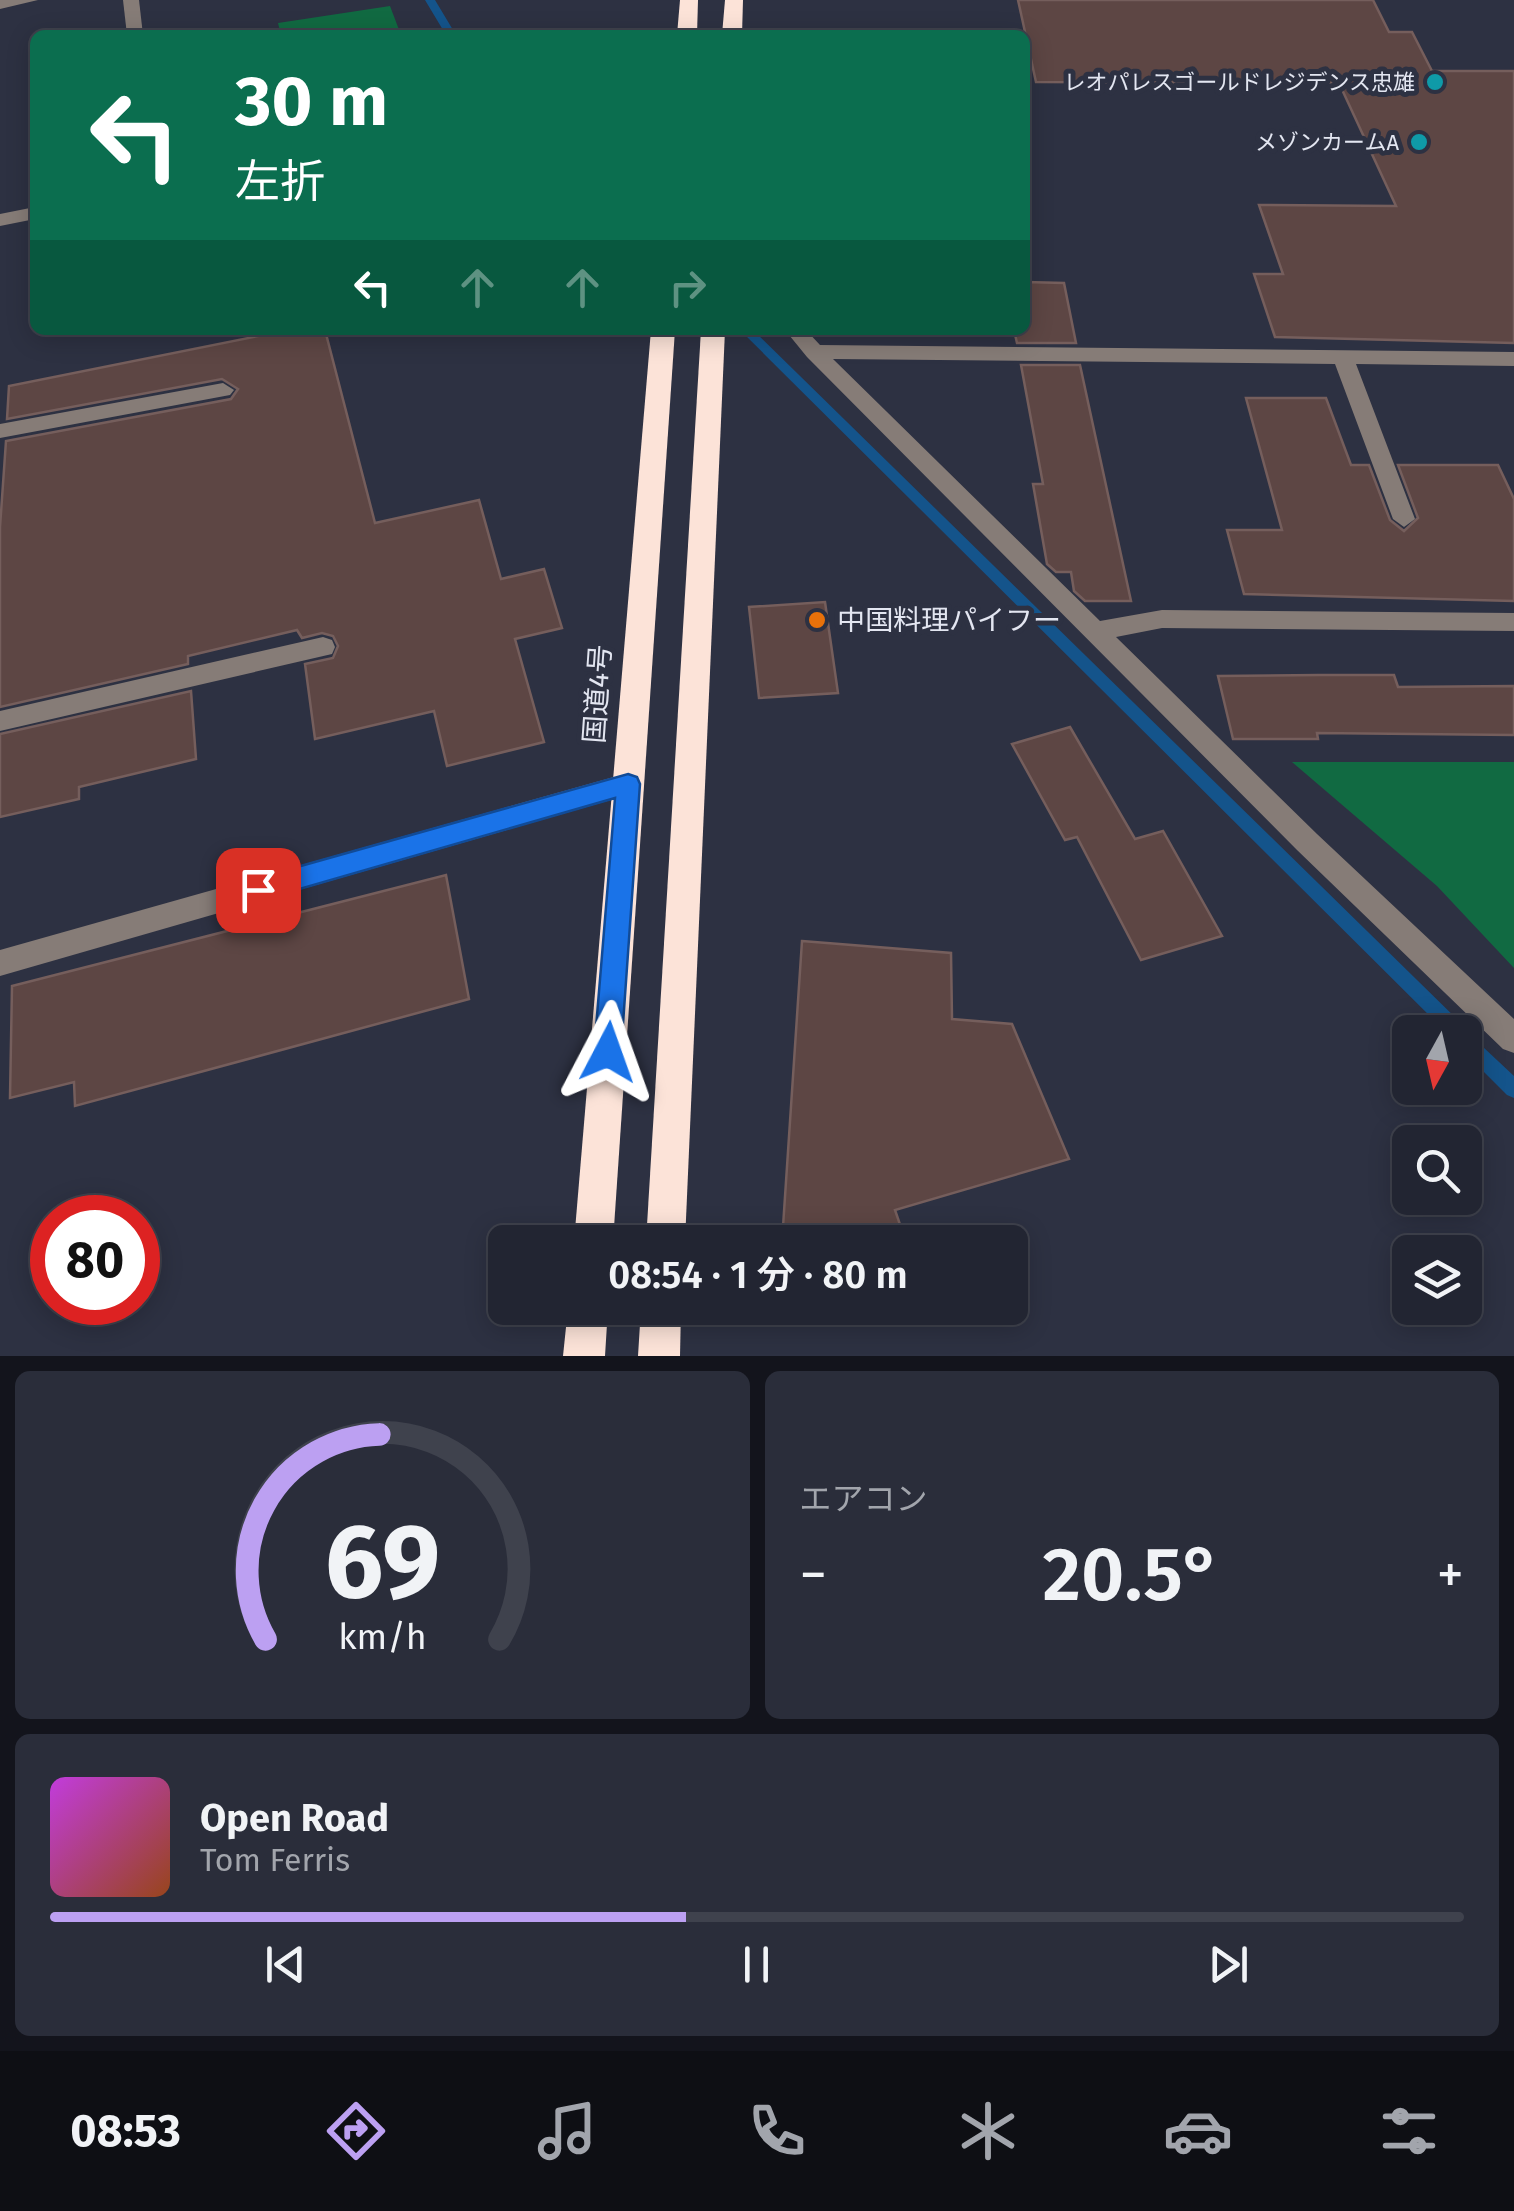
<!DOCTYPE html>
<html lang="ja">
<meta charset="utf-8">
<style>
body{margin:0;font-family:"Fira Sans","Noto Sans JP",sans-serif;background:#2a2d3a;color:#f1f3f6;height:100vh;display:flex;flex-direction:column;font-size:38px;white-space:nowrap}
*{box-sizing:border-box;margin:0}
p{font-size:32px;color:#a2a5ac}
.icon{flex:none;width:55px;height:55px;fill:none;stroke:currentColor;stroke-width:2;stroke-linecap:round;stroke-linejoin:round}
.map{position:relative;height:1356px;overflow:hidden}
.details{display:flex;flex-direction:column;gap:15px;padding:15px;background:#13141c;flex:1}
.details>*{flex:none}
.guide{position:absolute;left:30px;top:30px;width:1000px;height:305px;border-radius:15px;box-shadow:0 5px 25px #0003,0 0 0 2px #3f424d;background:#0b6e4f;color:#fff;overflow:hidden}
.needle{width:65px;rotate:188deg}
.fabs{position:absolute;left:1392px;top:1015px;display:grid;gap:20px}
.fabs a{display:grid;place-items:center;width:90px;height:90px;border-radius:15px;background:#222532;box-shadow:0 5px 25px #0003,0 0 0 2px #3f424d;font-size:50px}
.speed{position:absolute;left:30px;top:1195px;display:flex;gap:20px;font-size:50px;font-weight:700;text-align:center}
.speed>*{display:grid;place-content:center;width:130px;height:130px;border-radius:50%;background:#222532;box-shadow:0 5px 25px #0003,0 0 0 2px #3f424d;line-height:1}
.speed .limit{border:15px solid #d22;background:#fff;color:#111}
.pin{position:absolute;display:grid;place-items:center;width:85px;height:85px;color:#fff;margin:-42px;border-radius:20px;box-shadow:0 5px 15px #0006}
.me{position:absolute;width:110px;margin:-55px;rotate:4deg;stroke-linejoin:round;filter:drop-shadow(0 0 8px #0008)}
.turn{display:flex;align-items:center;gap:35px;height:210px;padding:0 40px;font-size:45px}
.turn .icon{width:130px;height:130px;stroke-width:2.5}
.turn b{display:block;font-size:70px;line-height:85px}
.lanes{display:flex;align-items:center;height:95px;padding:0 40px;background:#0003;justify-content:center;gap:50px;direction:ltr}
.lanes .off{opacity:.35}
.big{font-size:75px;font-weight:600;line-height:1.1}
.details .tile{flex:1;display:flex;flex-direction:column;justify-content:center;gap:15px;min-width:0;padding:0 35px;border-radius:15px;background:#2a2d3a}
.details .dial{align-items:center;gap:0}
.dial svg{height:260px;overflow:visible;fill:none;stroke:#3f424d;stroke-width:7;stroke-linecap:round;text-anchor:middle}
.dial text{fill:#f1f3f6;stroke:none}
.song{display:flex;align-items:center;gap:30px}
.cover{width:120px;height:120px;border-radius:15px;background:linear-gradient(135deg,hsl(290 70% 55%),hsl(20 70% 35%))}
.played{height:10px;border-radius:5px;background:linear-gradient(90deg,#bca0f2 45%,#3f424d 45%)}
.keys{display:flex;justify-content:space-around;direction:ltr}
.heat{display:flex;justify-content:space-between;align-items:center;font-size:55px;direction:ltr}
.details .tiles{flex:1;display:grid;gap:15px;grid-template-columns:1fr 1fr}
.tile:last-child{grid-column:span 2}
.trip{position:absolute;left:488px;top:1225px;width:540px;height:100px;border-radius:15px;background:#222532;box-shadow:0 5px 25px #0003,0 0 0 2px #3f424d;font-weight:600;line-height:100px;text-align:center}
.menu{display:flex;height:160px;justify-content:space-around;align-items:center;background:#0e0f14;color:#a2a5ac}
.menu .icon{width:70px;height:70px}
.menu .on{color:#bca0f2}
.menu b{font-size:45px;color:#f1f3f6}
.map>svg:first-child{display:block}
.green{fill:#116a42}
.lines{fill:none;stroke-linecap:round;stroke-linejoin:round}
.stream{fill:#14548b;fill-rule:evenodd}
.building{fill:#5d4644;stroke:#755e5c;stroke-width:2.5}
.minor{fill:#867c77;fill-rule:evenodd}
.highway{fill:#fce3d8;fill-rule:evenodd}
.route{fill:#1a73e8;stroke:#114b97;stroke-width:2.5}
.culture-dot{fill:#0f9aa8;stroke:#2d3142;stroke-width:4}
.food-dot{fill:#e8710a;stroke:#2d3142;stroke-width:4}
.labels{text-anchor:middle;stroke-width:10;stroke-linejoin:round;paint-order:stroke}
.far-poi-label{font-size:22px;fill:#e3e6f1;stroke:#2d3142;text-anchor:end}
.poi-label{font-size:28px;fill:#e3e6f1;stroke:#2d3142;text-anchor:start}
.street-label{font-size:28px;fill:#e3e6f1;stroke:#2d3142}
</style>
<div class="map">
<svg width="1514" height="1356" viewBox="0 0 1514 1356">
<rect width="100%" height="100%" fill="#2d3142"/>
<g class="green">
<polygon points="390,6 401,35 281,35 278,23"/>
<polygon points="1292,762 1514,762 1514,968 1437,886"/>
</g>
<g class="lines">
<g class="stream">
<polygon points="425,0 435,0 456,35 446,35"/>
<polygon points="740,330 753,330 1464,1026 1467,1032 1514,1076 1514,1098 1507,1095 1465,1053 1465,1032 1446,1032"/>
</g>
</g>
<g class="building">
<polygon points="1018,0 1373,0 1389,32 1412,32 1432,71 1514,71 1514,343 1275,337 1254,274 1283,274 1259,205 1396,206 1339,83 1036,82"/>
<polygon points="1025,282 1064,283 1076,343 1017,343 1014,330 1025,330"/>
<polygon points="288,330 325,330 375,523 479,500 501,579 544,569 562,628 515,639 544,742 447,766 434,711 315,739 305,664 333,658 338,646 333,636 322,633 302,638 297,630 188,656 188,664 0,707 0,527 6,441 231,399 238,389 222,379 7,419 9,386"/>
<polygon points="1021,365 1080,365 1131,601 1085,601 1074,591 1071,572 1056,572 1047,564 1033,484 1043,484"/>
<polygon points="1246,398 1326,398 1351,465 1369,465 1390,520 1404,531 1418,518 1398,465 1498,465 1514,499 1514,601 1244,594 1227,530 1282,530"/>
<polygon points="825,602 838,693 759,698 749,607"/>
<polygon points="1319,675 1394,675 1398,687 1514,686 1514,735 1317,733 1318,739 1233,739 1218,676"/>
<polygon points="191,691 196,759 79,787 79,799 0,817 0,734"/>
<polygon points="1070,727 1135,839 1163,831 1222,936 1141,960 1077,837 1065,840 1012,744"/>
<polygon points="446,875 469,999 75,1106 74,1082 10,1098 12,986"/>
<polygon points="802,941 951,953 952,1019 1012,1024 1069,1159 895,1210 906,1242 782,1242"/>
</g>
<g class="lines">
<g class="minor">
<polygon points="0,0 38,0 0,9"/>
<polygon points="123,0 139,0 143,35 127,35"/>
<polygon points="35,207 35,219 0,226 0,214"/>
<polygon points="785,330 806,330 820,345 1514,352 1514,366 1356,364 1415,519 1404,527 1393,519 1335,364 833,359 1100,621 1162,610 1514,613 1514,631 1162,628 1116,637 1317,834 1514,1019 1514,1053 1503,1049 1297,850 807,357"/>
<polygon points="223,383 234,390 230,395 0,438 0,424"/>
<polygon points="323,637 332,640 335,647 332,654 0,731 0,711"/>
<polygon points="628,773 637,776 641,784 637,792 628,795 0,976 0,950"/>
</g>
<g class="highway">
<polygon points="680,0 698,0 697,35 677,35"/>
<polygon points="725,0 743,0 742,35 722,35"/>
<polygon points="651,330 675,330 613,1242 574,1242"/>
<polygon points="701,330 725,330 685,1242 646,1242"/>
<polygon points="568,1308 608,1308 605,1356 563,1356"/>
<polygon points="641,1308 681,1308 680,1356 638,1356"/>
</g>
</g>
<polygon class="route" points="628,774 637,777 640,784 621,1052 617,1061 608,1065 598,1061 594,1052 615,798 258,901 250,898 246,890 250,881 258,878"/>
<g class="culture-dot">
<circle cx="1435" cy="82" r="10"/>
<circle cx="1419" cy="142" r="10"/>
</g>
<circle class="food-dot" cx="817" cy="620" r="10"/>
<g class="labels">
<g class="far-poi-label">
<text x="1415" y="90">レオパレスゴールドレジデンス忠雄</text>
<text x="1399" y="150">メゾンカームA</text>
</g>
<g class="poi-label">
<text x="837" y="630">中国料理パイフー</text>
</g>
<g class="street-label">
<text transform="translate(597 694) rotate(-86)" y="10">国道4号</text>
</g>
</g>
</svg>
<div class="fabs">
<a><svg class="needle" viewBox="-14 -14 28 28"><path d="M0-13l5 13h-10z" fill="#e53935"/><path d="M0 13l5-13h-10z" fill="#a2a5ac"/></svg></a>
<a><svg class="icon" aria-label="search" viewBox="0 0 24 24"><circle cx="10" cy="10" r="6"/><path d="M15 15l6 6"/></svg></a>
<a><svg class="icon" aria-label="layers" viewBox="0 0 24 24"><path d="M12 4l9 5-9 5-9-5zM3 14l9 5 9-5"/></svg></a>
</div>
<div class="speed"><div class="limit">80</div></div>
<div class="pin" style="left:258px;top:890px;background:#d93025"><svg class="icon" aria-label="arrive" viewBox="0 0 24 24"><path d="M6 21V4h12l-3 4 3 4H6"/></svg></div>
<svg class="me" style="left:608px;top:1052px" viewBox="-20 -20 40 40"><path d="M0-17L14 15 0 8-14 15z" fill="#1a73e8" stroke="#fff" stroke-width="4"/></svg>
<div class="trip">08:54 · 1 分 · 80 m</div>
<div class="guide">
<div class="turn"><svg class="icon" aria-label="left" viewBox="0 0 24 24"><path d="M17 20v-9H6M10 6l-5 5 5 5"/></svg><div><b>30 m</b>左折</div></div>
<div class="lanes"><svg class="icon" aria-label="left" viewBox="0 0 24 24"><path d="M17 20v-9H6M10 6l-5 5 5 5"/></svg><svg class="icon off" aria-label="ahead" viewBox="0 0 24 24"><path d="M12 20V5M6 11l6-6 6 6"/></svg><svg class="icon off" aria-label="ahead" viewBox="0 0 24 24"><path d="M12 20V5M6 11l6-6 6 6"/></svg><svg class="icon off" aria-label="right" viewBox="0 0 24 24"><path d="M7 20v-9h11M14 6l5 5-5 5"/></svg></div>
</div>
</div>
<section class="details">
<div class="tiles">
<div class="tile dial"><svg viewBox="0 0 100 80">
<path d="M14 69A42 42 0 1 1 86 69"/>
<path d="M14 69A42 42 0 0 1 49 6" stroke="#bca0f2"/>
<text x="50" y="56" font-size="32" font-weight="700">69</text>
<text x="50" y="72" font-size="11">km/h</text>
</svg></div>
<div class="tile"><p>エアコン</p>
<div class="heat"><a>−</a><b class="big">20.5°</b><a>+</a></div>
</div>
<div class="tile">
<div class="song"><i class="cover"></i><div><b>Open Road</b><p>Tom Ferris</p></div></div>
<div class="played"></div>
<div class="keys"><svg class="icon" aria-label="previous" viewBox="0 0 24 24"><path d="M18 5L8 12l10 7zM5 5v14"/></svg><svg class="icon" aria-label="pause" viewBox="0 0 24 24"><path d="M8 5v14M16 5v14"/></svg><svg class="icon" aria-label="next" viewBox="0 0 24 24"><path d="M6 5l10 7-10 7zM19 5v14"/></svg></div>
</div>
</div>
</section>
<nav class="menu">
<b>08:53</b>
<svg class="icon on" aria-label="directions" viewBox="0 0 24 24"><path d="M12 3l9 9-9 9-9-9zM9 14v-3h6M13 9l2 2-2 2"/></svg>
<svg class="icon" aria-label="music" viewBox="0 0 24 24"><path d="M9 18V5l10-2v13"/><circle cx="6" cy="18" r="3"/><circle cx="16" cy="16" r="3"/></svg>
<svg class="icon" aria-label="phone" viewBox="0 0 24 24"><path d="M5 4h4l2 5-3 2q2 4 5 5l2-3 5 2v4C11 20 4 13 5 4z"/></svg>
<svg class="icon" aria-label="climate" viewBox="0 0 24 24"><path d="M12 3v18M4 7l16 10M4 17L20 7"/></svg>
<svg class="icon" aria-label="car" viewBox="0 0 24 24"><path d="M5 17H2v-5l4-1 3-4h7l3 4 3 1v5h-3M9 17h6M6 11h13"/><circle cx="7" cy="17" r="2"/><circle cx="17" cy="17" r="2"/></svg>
<svg class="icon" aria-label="filters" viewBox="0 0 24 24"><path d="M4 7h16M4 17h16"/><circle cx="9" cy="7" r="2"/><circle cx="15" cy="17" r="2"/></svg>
</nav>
